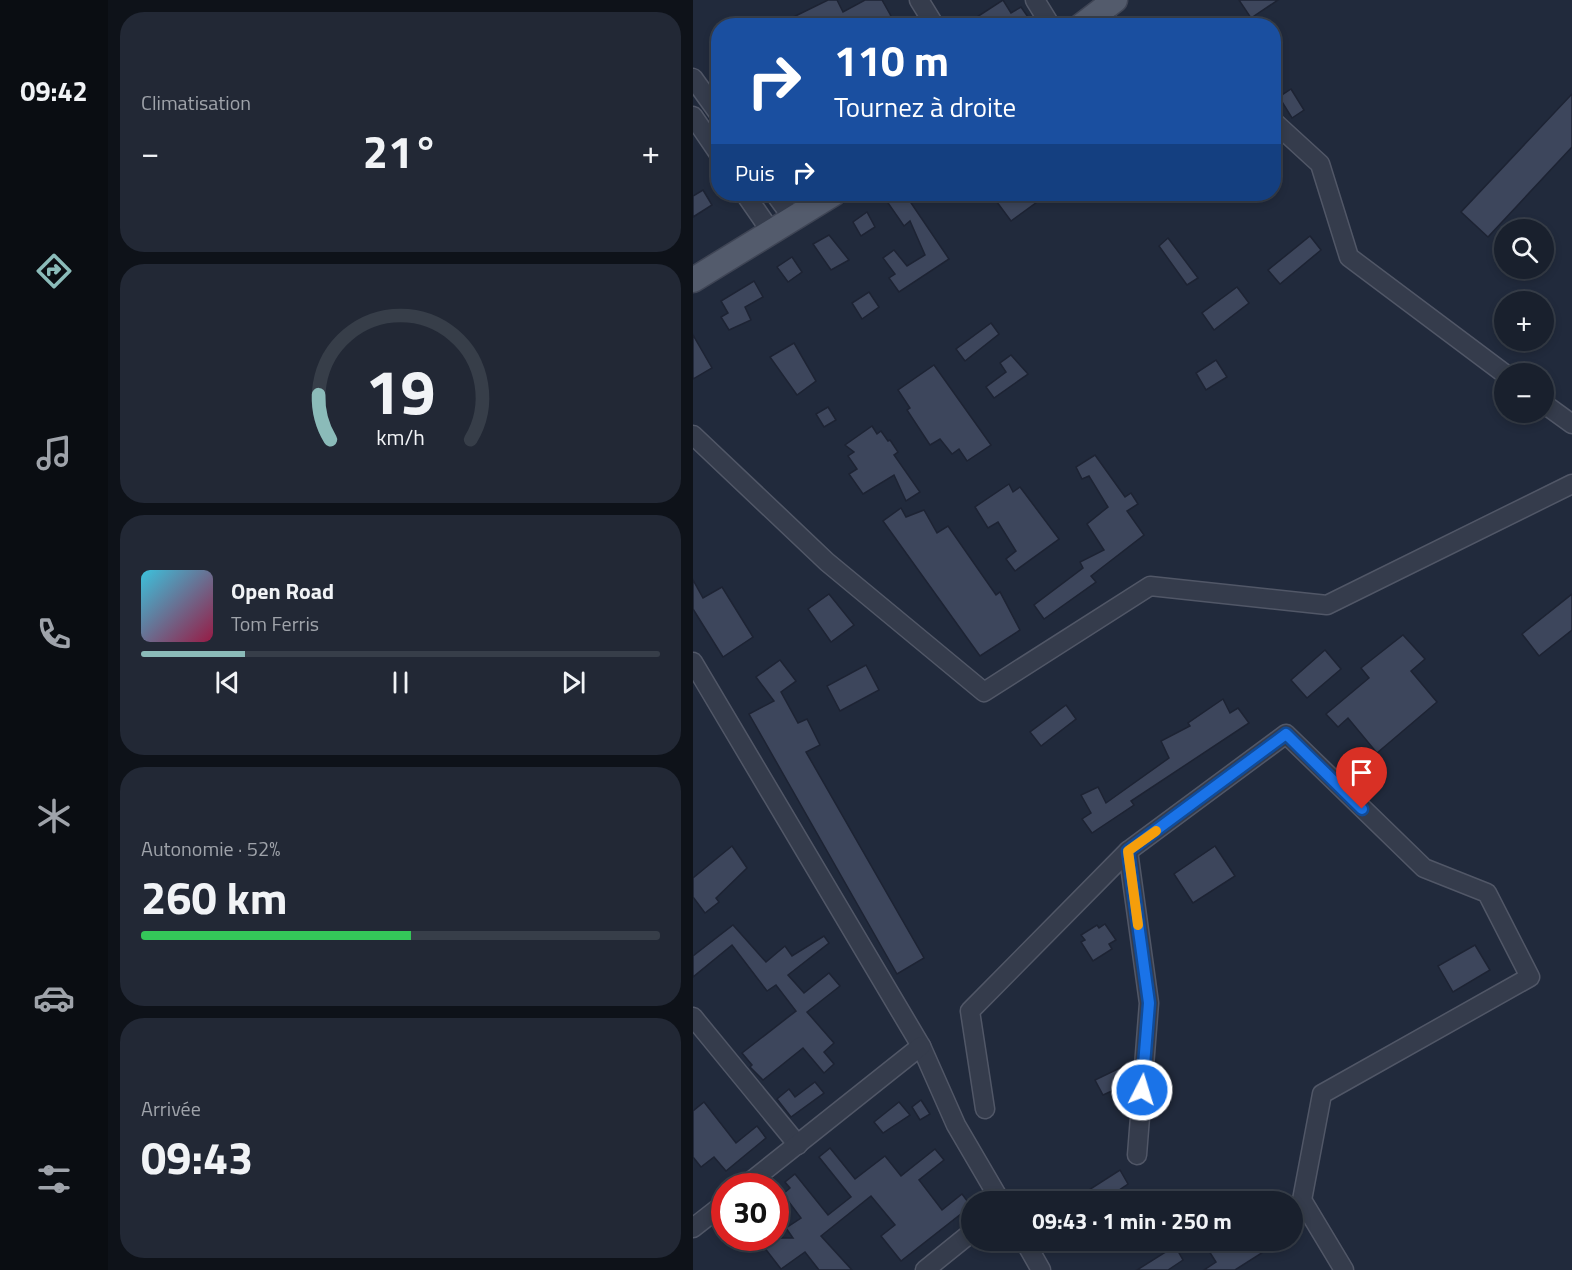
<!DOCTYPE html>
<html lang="fr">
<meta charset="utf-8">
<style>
body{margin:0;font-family:"Titillium Web",sans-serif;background:#222835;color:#f1f3f6;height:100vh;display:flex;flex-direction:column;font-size:22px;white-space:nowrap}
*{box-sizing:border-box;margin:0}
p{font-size:20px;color:#9fa3aa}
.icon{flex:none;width:33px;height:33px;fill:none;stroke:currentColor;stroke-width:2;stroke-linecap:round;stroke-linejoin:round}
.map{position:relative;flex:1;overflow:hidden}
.drawer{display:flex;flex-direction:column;gap:12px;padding:12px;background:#0e1219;width:585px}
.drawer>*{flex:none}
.guide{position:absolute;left:18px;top:18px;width:570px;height:183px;border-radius:24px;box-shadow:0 3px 9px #0003,0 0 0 2px #373e49;background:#1a4fa0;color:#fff;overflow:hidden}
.buttons{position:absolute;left:801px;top:219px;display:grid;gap:12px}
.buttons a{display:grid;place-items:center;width:60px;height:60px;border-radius:50%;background:#19202d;box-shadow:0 3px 9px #0003,0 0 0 2px #373e49;font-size:30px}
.speed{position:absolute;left:18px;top:1173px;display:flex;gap:12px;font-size:30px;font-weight:700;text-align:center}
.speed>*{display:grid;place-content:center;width:78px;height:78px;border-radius:50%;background:#19202d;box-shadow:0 3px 9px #0003,0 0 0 2px #373e49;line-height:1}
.speed .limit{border:9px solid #d22;background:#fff;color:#111}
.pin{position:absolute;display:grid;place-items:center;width:51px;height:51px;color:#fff;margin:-62px -26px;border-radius:50% 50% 50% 0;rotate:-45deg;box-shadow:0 0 6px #0007}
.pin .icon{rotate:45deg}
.me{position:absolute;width:66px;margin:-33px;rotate:5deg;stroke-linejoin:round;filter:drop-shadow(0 0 4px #0008)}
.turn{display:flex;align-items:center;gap:21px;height:126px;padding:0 24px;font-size:27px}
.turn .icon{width:78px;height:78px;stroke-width:2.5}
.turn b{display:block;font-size:42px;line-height:51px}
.then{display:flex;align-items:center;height:57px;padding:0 24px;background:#0003;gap:12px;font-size:22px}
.big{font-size:45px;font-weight:700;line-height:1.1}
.drawer .card{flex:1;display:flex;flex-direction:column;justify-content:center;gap:9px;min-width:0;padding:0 21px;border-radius:24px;background:#222835}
.drawer .dial{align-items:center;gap:0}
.dial svg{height:156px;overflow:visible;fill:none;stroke:#373e49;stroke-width:7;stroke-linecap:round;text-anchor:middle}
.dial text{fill:#f1f3f6;stroke:none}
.song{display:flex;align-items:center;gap:18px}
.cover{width:72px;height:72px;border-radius:9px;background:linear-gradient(135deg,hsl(190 70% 55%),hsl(340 70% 35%))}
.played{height:6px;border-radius:3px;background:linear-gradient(90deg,#8bbbb9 20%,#373e49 20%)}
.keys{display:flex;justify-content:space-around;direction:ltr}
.heat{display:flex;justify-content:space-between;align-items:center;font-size:33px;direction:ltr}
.charge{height:9px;border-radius:4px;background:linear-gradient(90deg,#34c759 52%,#373e49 0)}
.trip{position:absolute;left:268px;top:1191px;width:342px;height:60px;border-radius:30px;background:#19202d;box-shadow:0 3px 9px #0003,0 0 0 2px #373e49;font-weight:700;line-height:60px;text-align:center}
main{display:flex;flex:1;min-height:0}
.menu{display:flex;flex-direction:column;width:108px;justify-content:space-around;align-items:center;background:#0a0d12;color:#9fa3aa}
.menu .icon{width:42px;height:42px}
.menu .on{color:#8bbbb9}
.menu b{font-size:27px;color:#f1f3f6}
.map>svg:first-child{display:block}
.building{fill:#3d465c;stroke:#1d2333;stroke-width:1.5}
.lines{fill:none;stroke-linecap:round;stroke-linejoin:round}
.minor-casing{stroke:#515767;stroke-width:21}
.major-casing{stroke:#3f4555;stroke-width:27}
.minor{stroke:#353c4c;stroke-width:18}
.major{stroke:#535b6c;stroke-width:24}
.route-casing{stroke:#114b97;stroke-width:15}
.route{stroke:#1a73e8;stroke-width:10}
.slow{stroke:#f59e0b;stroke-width:10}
</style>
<main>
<nav class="menu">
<b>09:42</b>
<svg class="icon on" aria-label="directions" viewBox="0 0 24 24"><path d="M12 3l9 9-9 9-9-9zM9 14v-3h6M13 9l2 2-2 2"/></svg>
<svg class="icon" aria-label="music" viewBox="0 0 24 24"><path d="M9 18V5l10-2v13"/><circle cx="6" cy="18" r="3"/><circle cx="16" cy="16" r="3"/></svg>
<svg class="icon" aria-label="phone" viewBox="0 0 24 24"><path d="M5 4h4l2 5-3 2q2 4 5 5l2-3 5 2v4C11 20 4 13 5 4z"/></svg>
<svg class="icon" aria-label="climate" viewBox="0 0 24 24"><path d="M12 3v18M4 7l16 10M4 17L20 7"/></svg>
<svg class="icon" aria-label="car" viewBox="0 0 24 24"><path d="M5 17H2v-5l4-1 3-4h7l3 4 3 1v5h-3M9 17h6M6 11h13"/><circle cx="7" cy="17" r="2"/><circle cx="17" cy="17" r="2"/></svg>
<svg class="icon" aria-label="filters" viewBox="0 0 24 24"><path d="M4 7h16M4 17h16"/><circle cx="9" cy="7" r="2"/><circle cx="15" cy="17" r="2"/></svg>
</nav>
<section class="drawer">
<div class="card"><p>Climatisation</p>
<div class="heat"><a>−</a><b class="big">21°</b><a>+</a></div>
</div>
<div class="card dial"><svg viewBox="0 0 100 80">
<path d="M14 69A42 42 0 1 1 86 69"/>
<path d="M14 69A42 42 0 0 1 8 46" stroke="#8bbbb9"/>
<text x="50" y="56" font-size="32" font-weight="700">19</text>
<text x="50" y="72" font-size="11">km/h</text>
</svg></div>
<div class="card">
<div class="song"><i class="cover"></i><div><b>Open Road</b><p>Tom Ferris</p></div></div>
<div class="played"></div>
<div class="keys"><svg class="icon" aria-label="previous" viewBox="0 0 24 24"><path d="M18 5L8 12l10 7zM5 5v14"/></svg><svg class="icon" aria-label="pause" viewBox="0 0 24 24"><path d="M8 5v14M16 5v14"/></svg><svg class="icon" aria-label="next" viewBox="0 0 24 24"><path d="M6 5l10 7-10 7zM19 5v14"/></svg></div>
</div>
<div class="card"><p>Autonomie · 52%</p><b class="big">260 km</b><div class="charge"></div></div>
<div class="card"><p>Arrivée</p><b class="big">09:43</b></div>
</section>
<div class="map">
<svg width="879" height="1270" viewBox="0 0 879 1270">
<rect width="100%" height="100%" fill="#212a3c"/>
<g class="building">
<polygon points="135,0 144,0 150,12 172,0 189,0 198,16 181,26 82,26"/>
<polygon points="310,0 318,13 328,7 335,17 325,24 326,26 270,26"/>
<polygon points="546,0 585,0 558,18"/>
<polygon points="598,89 611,110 599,118 586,97"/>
<polygon points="879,94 879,147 795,237 768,212"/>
<polygon points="10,190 19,205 0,217 0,196"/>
<polygon points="203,194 212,194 256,259 206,292 196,278 202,274 190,258 201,250 214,266 232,255 217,221 211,226 193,200"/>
<polygon points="298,194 355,194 318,221"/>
<polygon points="174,212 182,227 168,236 160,222"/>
<polygon points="136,235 156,260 138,270 120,244"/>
<polygon points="617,236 628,250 587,284 575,270"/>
<polygon points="475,238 505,278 494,285 466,246"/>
<polygon points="99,257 109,272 95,282 84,267"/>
<polygon points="61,281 70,297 52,307 58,320 36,330 28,317 35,313 28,301"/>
<polygon points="544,287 556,303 521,330 509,313"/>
<polygon points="176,292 186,307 169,319 159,303"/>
<polygon points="298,323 306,334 272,361 263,349"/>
<polygon points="0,335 19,368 0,379"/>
<polygon points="101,343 123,381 104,395 77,357"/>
<polygon points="318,355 335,374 301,398 293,387 313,372 307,363"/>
<polygon points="523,360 534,377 513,390 503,373"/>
<polygon points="241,365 298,445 274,461 266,449 259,454 247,439 237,445 214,410 217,408 205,390"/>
<polygon points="135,407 143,420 131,427 123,414"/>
<polygon points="179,426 184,434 188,431 195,441 197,440 205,452 201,455 227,492 213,501 201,475 170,494 156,474 164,469 155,456 161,452 152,445"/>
<polygon points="402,455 432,497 438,493 445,504 434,511 451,535 398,576 403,582 351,619 341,605 390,568 387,562 411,550 394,524 415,507 396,476 389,479 383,467"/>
<polygon points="316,484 320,492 327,487 366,539 322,571 313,559 323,551 305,522 295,528 282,507"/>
<polygon points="208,508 213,517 231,510 244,533 255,526 303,595 307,592 327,630 287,656 190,521"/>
<polygon points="0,580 10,598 29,587 60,637 30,657 0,609"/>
<polygon points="136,594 161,625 138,642 115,609"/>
<polygon points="879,594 879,630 846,656 829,634"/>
<polygon points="710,635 732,659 718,671 744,702 684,753 655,718 645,727 633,714 676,678 668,668"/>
<polygon points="632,650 648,669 614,698 598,680"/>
<polygon points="87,660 103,681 88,692 105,723 114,719 127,745 113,752 231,958 204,974 56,714 81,701 63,677"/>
<polygon points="173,665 186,690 147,711 134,686"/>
<polygon points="530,699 537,713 545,708 556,723 438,801 441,805 399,833 389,819 398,813 388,795 405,787 413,803 476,758 468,741 497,726 495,723"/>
<polygon points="373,705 383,719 348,746 337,732"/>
<polygon points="39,846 54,868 23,898 26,902 12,913 0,897 0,878"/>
<polygon points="522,846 542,876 500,903 481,874"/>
<polygon points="412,924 423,940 416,944 419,949 400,961 388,942 392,940 388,935 404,925 406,928"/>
<polygon points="40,925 73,962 92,946 99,956 131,936 136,943 95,975 111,993 136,973 147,986 114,1012 141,1043 131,1052 141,1064 131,1073 110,1048 70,1080 57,1067 59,1065 49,1053 103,1011 83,985 74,991 39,945 0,977 0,956"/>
<polygon points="782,945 797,970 760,992 745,966"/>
<polygon points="435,1064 439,1073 439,1082 410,1095 402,1080"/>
<polygon points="122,1082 131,1093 98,1117 84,1099 96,1089 102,1097"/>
<polygon points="228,1100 237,1114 227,1120 219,1107"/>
<polygon points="11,1102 43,1143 64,1126 73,1138 33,1171 21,1157 8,1167 0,1157 0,1111"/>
<polygon points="206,1102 217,1115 190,1133 181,1122"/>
<polygon points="137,1148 162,1179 192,1156 208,1176 242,1149 251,1160 226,1180 249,1210 269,1194 278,1206 208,1261 188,1236 202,1225 178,1196 128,1236 159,1270 126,1270 112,1252 88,1269 64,1238 100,1238 93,1228 108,1218 90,1194 97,1188 92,1182 102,1174 135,1215 158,1197 126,1157"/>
<polygon points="427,1170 435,1184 408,1202 377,1202"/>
<polygon points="509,1240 589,1240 542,1270 511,1270 523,1262"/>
<polygon points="482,1246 490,1260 475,1270 444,1270"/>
</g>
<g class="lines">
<g class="minor-casing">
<g id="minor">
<polyline points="226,0 242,26"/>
<polyline points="342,0 358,26"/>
<polyline points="407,11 419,26"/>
<polyline points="0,78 26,114"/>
<polyline points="0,116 26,154"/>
<polyline points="580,121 627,164 656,257 812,374"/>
<polyline points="52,194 79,233"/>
<polyline points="82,194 101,220"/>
<polyline points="850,403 879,424"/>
<polyline points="0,435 134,562 291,692 457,586 634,605 879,484"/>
<polyline points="0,662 228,1046 263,1125 308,1202"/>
<polyline points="435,851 456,1003 444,1155"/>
<polyline points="0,1017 105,1145"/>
<polyline points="292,1109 277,1011 435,851 593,734 731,868 794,893 837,977 629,1094 609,1200 651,1270"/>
<polyline points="52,1186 228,1046"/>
<polyline points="0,1228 32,1203"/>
<polyline points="331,1240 348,1270"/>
<polyline points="232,1270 279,1232"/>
</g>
</g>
<g class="major-casing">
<g id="major">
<polyline points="388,26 422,0"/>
<polyline points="0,280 140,194"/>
</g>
</g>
<use href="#minor" class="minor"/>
<use href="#major" class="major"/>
</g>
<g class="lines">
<g class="route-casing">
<polyline id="route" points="449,1090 456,1003 435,851 593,734 669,809"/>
</g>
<use href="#route" class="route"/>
<polyline class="slow" points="445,925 435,851 463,831"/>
</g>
</svg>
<div class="buttons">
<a><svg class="icon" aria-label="search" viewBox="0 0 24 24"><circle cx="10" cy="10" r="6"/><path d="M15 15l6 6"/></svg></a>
<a>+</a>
<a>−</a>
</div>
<div class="speed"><div class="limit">30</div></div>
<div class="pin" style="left:669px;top:809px;background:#d93025"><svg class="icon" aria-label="arrive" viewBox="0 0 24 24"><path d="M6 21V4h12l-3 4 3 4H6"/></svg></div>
<svg class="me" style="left:449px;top:1090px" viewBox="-20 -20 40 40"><circle r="17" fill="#1a73e8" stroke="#fff" stroke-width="3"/><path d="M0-11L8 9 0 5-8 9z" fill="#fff"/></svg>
<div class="trip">09:43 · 1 min · 250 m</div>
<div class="guide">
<div class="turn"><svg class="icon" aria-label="right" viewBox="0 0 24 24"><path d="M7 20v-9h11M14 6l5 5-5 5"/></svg><div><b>110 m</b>Tournez à droite</div></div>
<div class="then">Puis<svg class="icon" aria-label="right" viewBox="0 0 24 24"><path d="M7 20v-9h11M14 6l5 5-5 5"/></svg></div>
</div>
</div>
</main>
